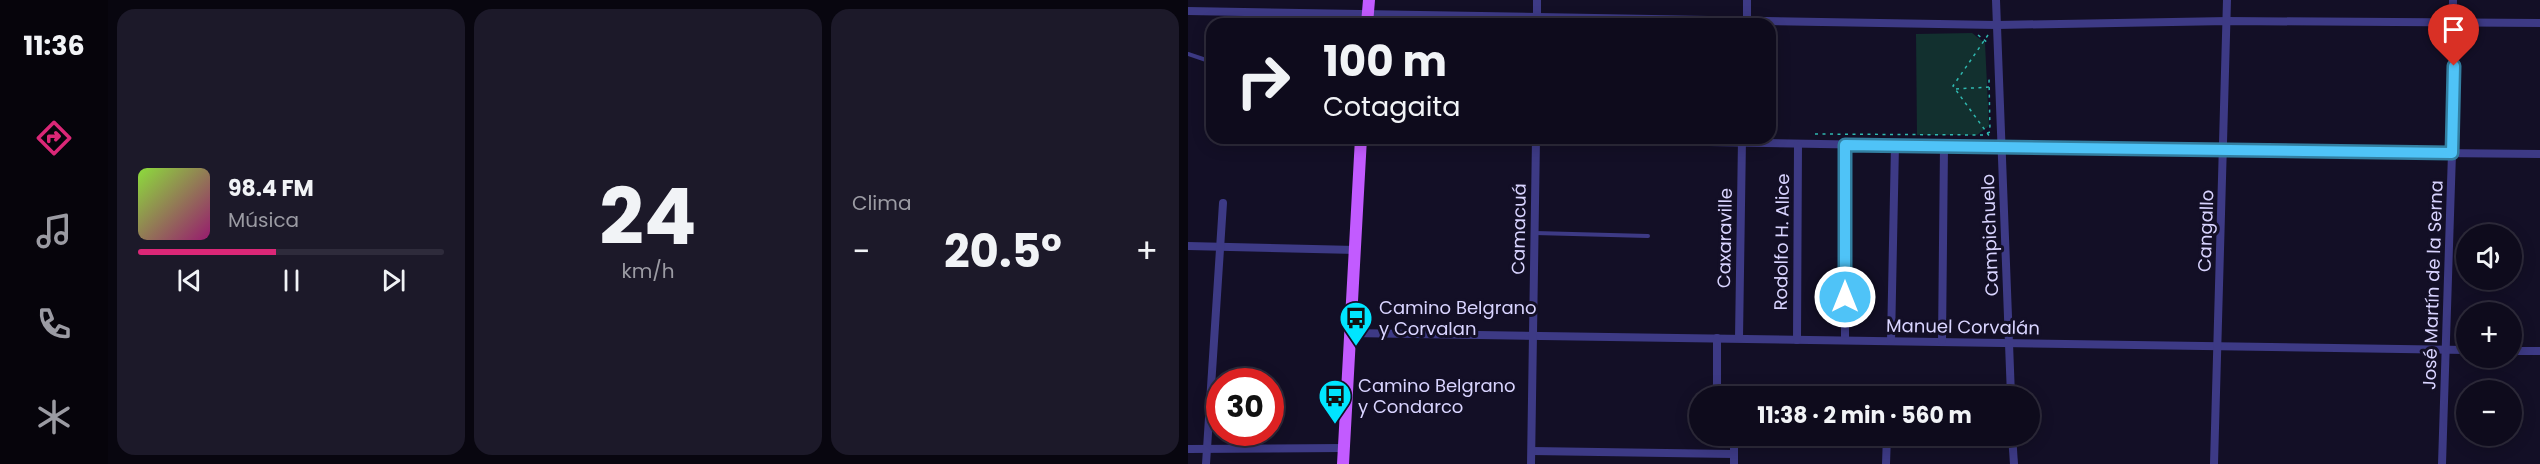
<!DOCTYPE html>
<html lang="es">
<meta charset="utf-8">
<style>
body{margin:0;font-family:Poppins,sans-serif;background:#1c1929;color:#f1f3f6;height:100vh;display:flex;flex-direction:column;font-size:22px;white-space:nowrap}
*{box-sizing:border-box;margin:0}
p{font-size:20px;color:#9b9ba3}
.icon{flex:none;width:33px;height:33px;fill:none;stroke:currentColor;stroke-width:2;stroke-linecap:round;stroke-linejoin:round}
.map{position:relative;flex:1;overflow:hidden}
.drawer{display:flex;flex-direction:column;gap:9px;padding:9px;background:#08060f;width:1080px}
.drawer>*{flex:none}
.guide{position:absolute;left:18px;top:18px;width:570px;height:126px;border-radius:18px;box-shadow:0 3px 15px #0003,0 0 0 2px #2e2b3b;background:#0e0b1c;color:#f1f3f6;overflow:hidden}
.tools{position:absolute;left:1268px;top:224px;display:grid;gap:12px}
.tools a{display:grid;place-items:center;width:66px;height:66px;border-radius:50%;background:#0e0b1c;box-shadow:0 3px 15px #0003,0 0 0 2px #2e2b3b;font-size:30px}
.speed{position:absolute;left:18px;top:368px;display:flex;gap:12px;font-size:30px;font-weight:700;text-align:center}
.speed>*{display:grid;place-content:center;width:78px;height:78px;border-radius:50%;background:#0e0b1c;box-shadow:0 3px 15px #0003,0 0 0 2px #2e2b3b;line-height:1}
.speed .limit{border:9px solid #d22;background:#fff;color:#111}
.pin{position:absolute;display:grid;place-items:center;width:51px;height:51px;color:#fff;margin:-62px -26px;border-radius:50% 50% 50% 0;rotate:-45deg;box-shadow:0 0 6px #0007}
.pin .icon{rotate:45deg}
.me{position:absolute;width:66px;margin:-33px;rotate:0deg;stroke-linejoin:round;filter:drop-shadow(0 0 4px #0008)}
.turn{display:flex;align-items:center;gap:21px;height:126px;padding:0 18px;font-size:27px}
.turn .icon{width:78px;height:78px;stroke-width:2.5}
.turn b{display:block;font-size:42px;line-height:51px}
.big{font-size:45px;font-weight:700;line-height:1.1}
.drawer .card{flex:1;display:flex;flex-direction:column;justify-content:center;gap:9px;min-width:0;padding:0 21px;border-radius:18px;background:#1c1929}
.drawer .dial{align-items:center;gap:0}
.dial b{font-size:78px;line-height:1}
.song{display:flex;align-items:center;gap:18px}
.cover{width:72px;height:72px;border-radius:9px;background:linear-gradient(135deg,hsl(90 70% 55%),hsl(320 70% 35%))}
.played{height:6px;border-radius:3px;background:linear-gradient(90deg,#db2777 45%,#2e2b3b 45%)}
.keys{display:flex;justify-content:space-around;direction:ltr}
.heat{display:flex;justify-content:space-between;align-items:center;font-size:33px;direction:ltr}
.drawer .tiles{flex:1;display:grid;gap:9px;grid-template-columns:repeat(3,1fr)}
.trip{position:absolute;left:501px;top:386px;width:351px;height:60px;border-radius:30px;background:#0e0b1c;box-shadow:0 3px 15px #0003,0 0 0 2px #2e2b3b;font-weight:700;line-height:60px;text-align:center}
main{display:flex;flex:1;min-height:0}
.tabs{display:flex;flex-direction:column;width:108px;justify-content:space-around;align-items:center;background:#06040b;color:#9b9ba3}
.tabs .icon{width:42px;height:42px}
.tabs .current{color:#db2777}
.tabs b{font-size:27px;color:#f1f3f6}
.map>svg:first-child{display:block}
.green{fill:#12302f}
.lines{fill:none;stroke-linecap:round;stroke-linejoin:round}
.path{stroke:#2fb8b0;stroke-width:1.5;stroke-dasharray:3 4.5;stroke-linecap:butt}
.service{stroke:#3d3a85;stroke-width:4}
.minor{stroke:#3d3a85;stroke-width:8}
.primary{stroke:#c25bff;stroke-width:12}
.route-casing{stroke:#337fa1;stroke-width:15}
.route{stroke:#4fc3f7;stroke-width:10}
.labels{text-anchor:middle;stroke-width:6;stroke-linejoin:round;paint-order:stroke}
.street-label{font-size:18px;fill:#d9d4ff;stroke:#130f26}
.poi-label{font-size:18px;fill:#d9d4ff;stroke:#130f26;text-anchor:start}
</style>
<main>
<nav class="tabs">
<b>11:36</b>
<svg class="icon current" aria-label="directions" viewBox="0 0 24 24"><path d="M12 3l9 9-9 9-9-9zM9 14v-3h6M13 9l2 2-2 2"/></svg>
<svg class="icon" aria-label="music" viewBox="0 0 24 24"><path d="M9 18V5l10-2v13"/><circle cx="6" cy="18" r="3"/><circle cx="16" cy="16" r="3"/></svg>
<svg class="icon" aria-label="phone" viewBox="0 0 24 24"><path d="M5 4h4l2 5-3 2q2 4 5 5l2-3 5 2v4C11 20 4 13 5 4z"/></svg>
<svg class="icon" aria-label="climate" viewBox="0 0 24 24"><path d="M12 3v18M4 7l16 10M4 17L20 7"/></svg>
</nav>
<section class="drawer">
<div class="tiles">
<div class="card">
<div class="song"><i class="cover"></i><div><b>98.4 FM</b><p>Música</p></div></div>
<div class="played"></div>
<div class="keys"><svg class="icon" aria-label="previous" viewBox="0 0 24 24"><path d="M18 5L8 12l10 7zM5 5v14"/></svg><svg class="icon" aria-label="pause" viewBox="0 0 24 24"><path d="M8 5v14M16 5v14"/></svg><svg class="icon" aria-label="next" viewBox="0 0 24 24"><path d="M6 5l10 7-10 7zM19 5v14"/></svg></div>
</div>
<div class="card dial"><b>24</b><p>km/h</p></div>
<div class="card"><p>Clima</p>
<div class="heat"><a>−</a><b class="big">20.5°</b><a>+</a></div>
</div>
</div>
</section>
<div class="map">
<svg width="1352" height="464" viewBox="0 0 1352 464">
<rect width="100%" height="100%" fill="#130f26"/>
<polygon class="green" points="784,33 797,43 801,126 789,135 729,135 728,34"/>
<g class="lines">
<g class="path">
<polyline points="790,35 800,43"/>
<polyline points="800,35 765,86 802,137"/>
<polyline points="768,89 801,87"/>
<polyline points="627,134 795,135 802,132 801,78"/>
</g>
<g class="service">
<polyline points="0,54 24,62"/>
<polyline points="347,233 460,236"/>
</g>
<g class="minor">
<polyline points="808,0 823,396"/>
<polyline points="0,11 809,25 1040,21 1352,23"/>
<polyline points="349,24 349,0"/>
<polyline points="559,24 559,0"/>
<polyline points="348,139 1036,151 1352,154"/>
<polyline points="657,145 657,340"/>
<polyline points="0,246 168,250"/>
<polyline points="162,333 1278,350"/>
<polyline points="551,338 554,139"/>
<polyline points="609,340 610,145"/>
<polyline points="703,341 707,145"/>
<polyline points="754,341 756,146"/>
<polyline points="1323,351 1352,351"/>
<polyline points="529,396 529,338"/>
<polyline points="824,435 826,464"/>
<polyline points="0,449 155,448"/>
<polyline points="344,451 545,454"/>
<polyline points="18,464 35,203"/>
<polyline points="343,464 348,138"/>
<polyline points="546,464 546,435"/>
<polyline points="698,464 699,435"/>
<polyline points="1026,464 1039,0"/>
<polyline points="1254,464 1264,153 1265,0"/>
</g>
<g class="primary">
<polyline points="179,24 181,0"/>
<polyline points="155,464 173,138"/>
</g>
</g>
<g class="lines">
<g class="route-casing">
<polyline id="route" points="657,297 657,145 1264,153 1266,66"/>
</g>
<use href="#route" class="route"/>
</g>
<defs>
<g id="bus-pin" transform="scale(1.725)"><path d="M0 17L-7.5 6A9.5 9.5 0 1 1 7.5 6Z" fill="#00e5ff" stroke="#130f26"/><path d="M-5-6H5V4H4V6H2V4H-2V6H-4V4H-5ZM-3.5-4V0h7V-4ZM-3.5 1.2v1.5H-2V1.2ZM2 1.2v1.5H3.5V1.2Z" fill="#111"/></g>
</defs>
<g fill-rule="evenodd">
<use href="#bus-pin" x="168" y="318"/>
<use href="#bus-pin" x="147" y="396"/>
</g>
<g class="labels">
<g class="street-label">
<text transform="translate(331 229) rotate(-89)" y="6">Camacuá</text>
<text transform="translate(1018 231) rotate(-88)" y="6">Cangallo</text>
<text transform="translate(802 235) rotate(-92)" y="6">Campichuelo</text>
<text transform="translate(537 238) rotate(-89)" y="6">Caxaraville</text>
<text transform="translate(594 242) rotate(-89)" y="6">Rodolfo H. Alice</text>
<text transform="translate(1245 285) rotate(-88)" y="6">José Martín de la Serna</text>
<text transform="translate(775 327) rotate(1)" y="6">Manuel Corvalán</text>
</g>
<g class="poi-label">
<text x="191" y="314">Camino Belgrano<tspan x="191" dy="21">y Corvalan</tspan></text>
<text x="170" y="392">Camino Belgrano<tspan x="170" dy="21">y Condarco</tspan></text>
</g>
</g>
</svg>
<div class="tools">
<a><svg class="icon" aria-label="sound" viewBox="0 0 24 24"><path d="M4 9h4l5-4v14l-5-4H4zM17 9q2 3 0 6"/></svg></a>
<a>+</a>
<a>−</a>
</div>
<div class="speed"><div class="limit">30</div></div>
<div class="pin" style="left:1266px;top:66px;background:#d93025"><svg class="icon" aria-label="arrive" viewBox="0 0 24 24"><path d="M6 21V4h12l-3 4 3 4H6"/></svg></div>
<svg class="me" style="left:657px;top:297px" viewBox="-20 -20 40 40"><circle r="17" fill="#4fc3f7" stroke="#fff" stroke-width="3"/><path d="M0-11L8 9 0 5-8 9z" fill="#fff"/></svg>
<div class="trip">11:38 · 2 min · 560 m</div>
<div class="guide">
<div class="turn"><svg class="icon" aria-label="right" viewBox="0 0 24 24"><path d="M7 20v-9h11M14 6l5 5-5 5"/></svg><div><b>100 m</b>Cotagaita</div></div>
</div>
</div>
</main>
